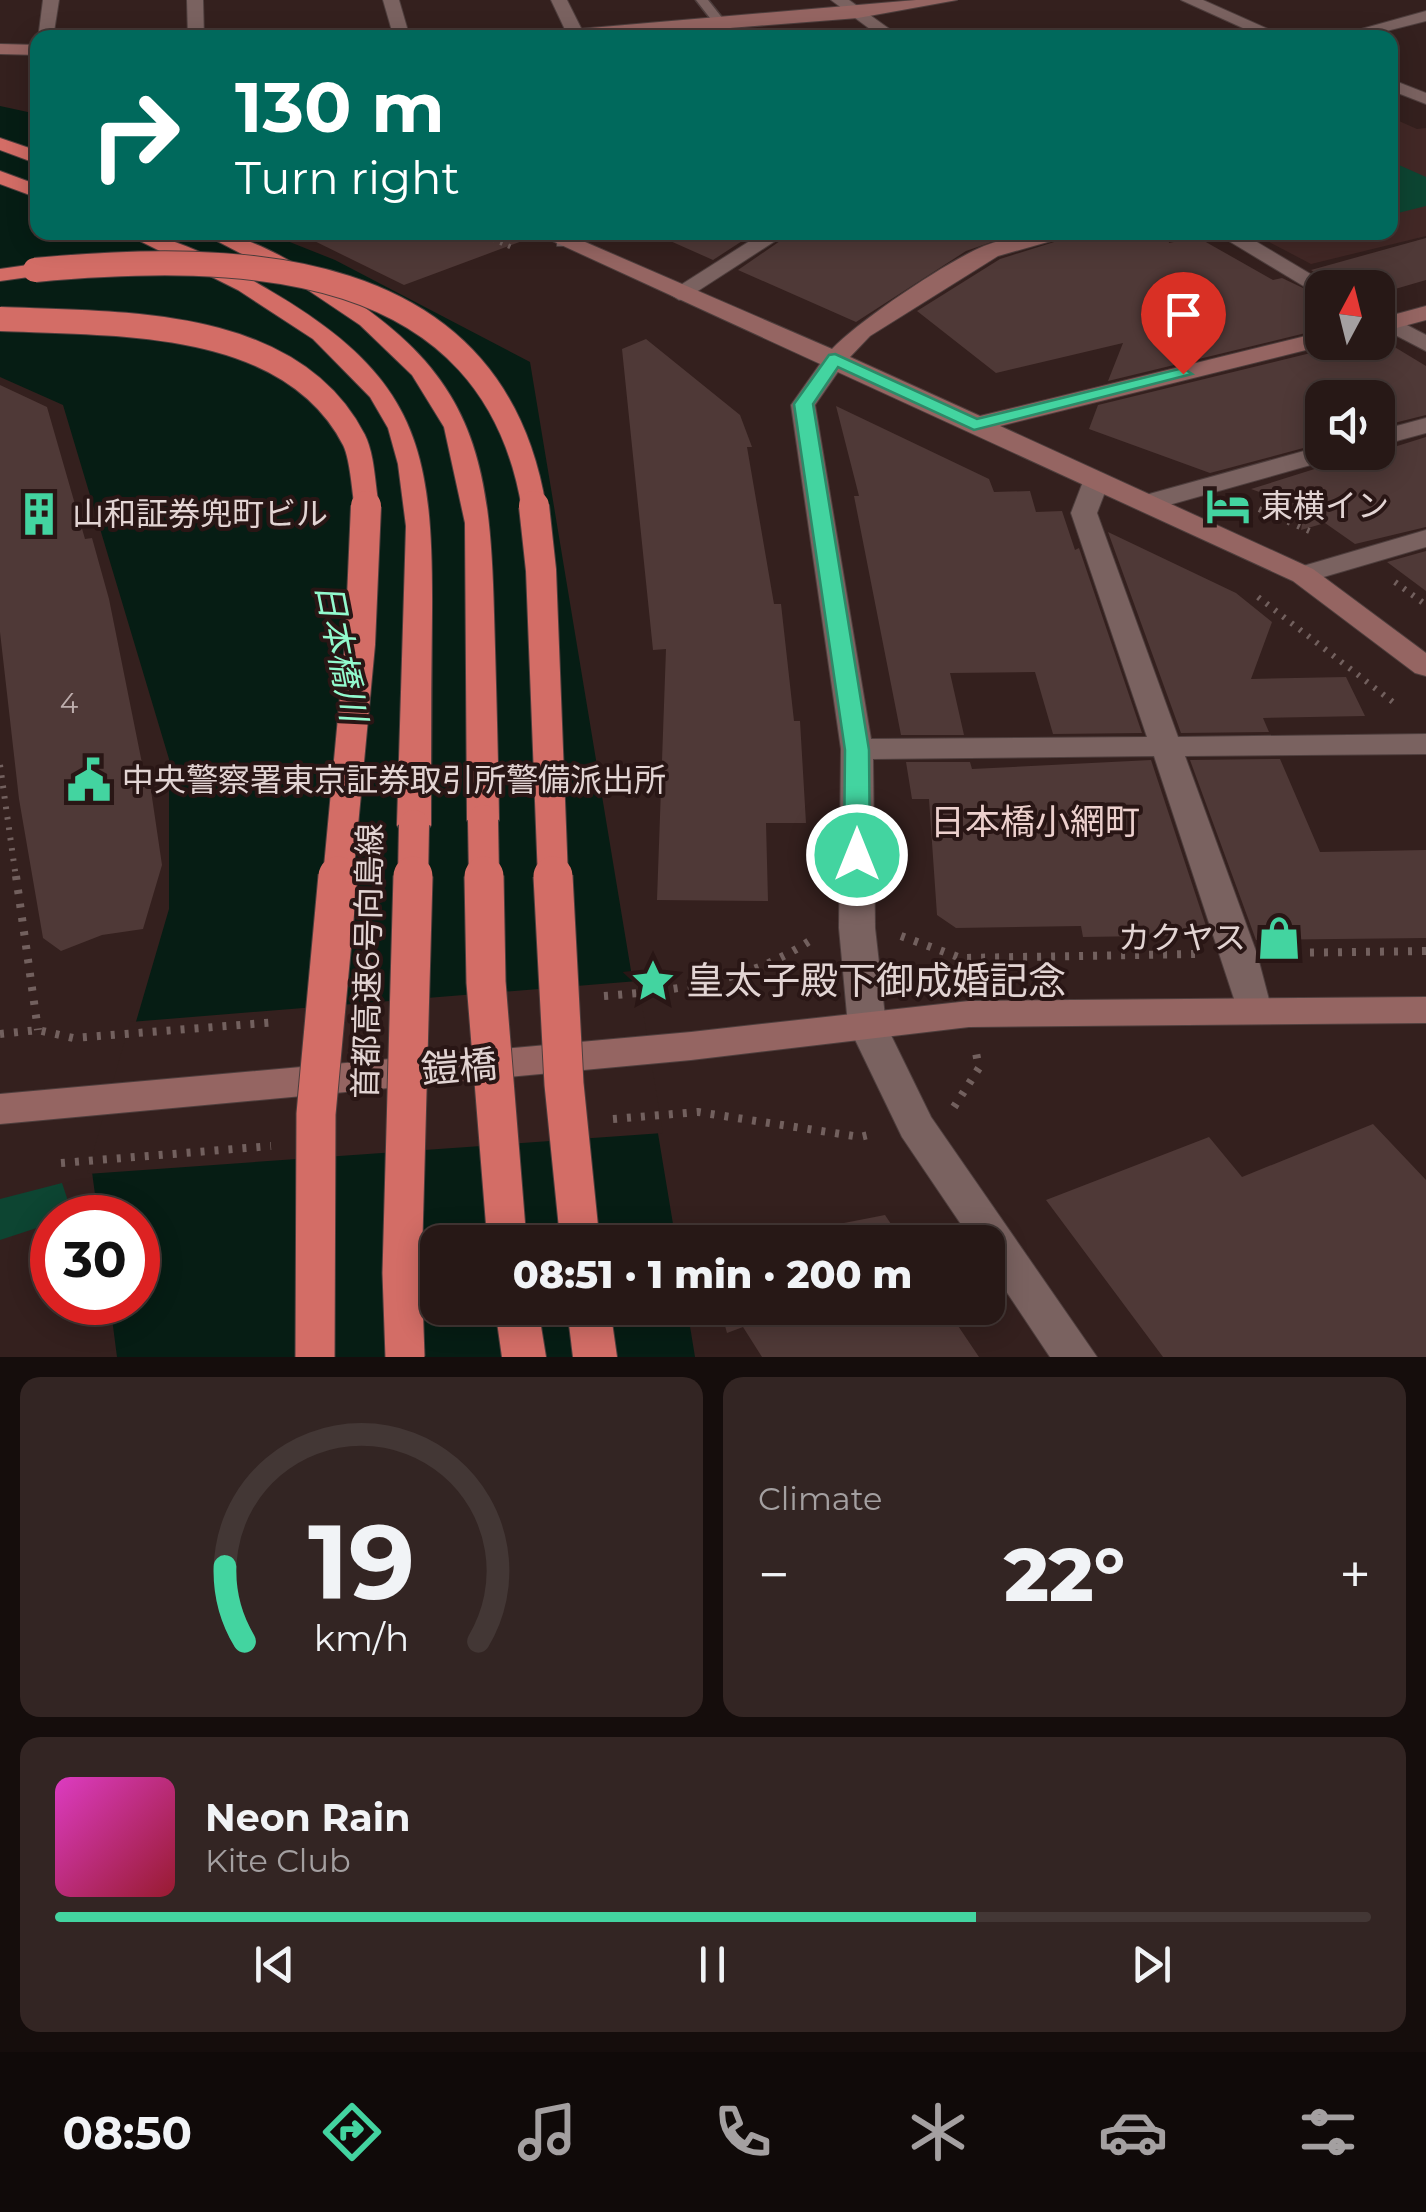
<!DOCTYPE html>
<meta charset="utf-8">
<style>
body{margin:0;font-family:Montserrat,"Noto Sans JP",sans-serif;background:#332523;color:#f1f3f6;height:100vh;display:flex;flex-direction:column;font-size:38px;white-space:nowrap}
*{box-sizing:border-box;margin:0}
p{font-size:32px;color:#a4a0a1}
.icon{flex:none;width:55px;height:55px;fill:none;stroke:currentColor;stroke-width:2;stroke-linecap:round;stroke-linejoin:round}
.map{position:relative;height:1357px;overflow:hidden}
.side{display:flex;flex-direction:column;gap:20px;padding:20px;background:#150d0c;flex:1}
.side>*{flex:none}
.top-card{position:absolute;left:30px;top:30px;width:1368px;height:210px;border-radius:20px;box-shadow:0 5px 25px #0003,0 0 0 2px #433735;background:#00695c;color:#fff;overflow:hidden}
.needle{width:65px;rotate:7deg}
.controls{position:absolute;left:1305px;top:270px;display:grid;gap:20px}
.controls a{display:grid;place-items:center;width:90px;height:90px;border-radius:20px;background:#271816;box-shadow:0 5px 25px #0003,0 0 0 2px #433735;font-size:50px}
.speed{position:absolute;left:30px;top:1195px;display:flex;gap:20px;font-size:50px;font-weight:700;text-align:center}
.speed>*{display:grid;place-content:center;width:130px;height:130px;border-radius:50%;background:#271816;box-shadow:0 5px 25px #0003,0 0 0 2px #433735;line-height:1}
.speed .limit{border:15px solid #d22;background:#fff;color:#111}
.pin{position:absolute;display:grid;place-items:center;width:85px;height:85px;color:#fff;margin:-102px -42px;border-radius:50% 50% 50% 0;rotate:-45deg;box-shadow:0 0 10px #0007}
.pin .icon{rotate:45deg}
.me{position:absolute;width:110px;margin:-55px;rotate:0deg;stroke-linejoin:round;filter:drop-shadow(0 0 8px #0008)}
.turn{display:flex;align-items:center;gap:35px;height:210px;padding:0 40px;font-size:45px}
.turn .icon{width:130px;height:130px;stroke-width:2.5}
.turn b{display:block;font-size:70px;line-height:85px}
.big{font-size:75px;font-weight:800;line-height:1.1}
.side .card{flex:1;display:flex;flex-direction:column;justify-content:center;gap:15px;min-width:0;padding:0 35px;border-radius:20px;background:#332523}
.side .dial{align-items:center;gap:0}
.dial svg{height:260px;overflow:visible;fill:none;stroke:#433735;stroke-width:7;stroke-linecap:round;text-anchor:middle}
.dial text{fill:#f1f3f6;stroke:none}
.song{display:flex;align-items:center;gap:30px}
.cover{width:120px;height:120px;border-radius:15px;background:linear-gradient(135deg,hsl(310 70% 55%),hsl(350 70% 35%))}
.played{height:10px;border-radius:5px;background:linear-gradient(90deg,#43d4a0 70%,#433735 70%)}
.keys{display:flex;justify-content:space-around;direction:ltr}
.heat{display:flex;justify-content:space-between;align-items:center;font-size:55px;direction:ltr}
.side .tiles{flex:1;display:grid;gap:20px;grid-template-columns:1fr 1fr}
.card:last-child{grid-column:span 2}
.trip{position:absolute;left:420px;top:1225px;width:585px;height:100px;border-radius:20px;background:#271816;box-shadow:0 5px 25px #0003,0 0 0 2px #433735;font-weight:800;line-height:100px;text-align:center}
.dock{display:flex;height:160px;justify-content:space-around;align-items:center;background:#100a09;color:#a4a0a1}
.dock .icon{width:70px;height:70px}
.dock .current{color:#43d4a0}
.dock b{font-size:45px;color:#f1f3f6}
.map>svg:first-child{display:block}
.built{fill:#422826}
.green{fill:#0d4532}
.water{fill:#061d14}
.pier{fill:#34201e}
.building{fill:#4f3937}
.lines{fill:none;stroke-linecap:round;stroke-linejoin:round}
.lane-casing{stroke:#4e3e3d;stroke-width:3}
.street-casing{stroke:#4e3e3d;stroke-width:2}
.secondary-casing{stroke:#4e3e3d;stroke-width:2}
.highway-casing{stroke:#4e3e3d;stroke-width:2}
.path-far2{stroke:#72605e;stroke-width:5;stroke-dasharray:2.5 6;stroke-linecap:butt}
.path-far1{stroke:#72605e;stroke-width:6;stroke-dasharray:2.5 8;stroke-linecap:butt}
.path{stroke:#72605e;stroke-width:8;stroke-dasharray:4 10;stroke-linecap:butt}
.lane{fill:#7a6260;fill-rule:evenodd}
.street{fill:#7a6260;fill-rule:evenodd}
.secondary{fill:#956562;fill-rule:evenodd}
.highway{fill:#d36d66;fill-rule:evenodd}
.highway-bridge-far2-casing{stroke:#4e3e3d;stroke-width:26;stroke-linecap:butt}
.highway-bridge-far1-casing{stroke:#4e3e3d;stroke-width:32;stroke-linecap:butt}
.highway-bridge-casing{stroke:#4e3e3d;stroke-width:41;stroke-linecap:butt}
.highway-bridge-far2{stroke:#d36d66;stroke-width:24}
.highway-bridge-far1{stroke:#d36d66;stroke-width:30}
.highway-bridge{stroke:#d36d66;stroke-width:39}
.route{fill:#43d4a0;stroke:#2c8a68;stroke-width:2.5}
.labels{text-anchor:middle;stroke-width:8;stroke-linejoin:round;paint-order:stroke}
.number-label{font-size:28px;fill:#bdadac}
.poi-label{font-size:32px;fill:#e2d4d3;stroke:#291615;text-anchor:start}
.street-label{font-size:32px;fill:#e2d4d3;stroke:#291615}
.water-label{font-size:35px;font-style:italic;fill:#92face;stroke:#291615}
.neighbourhood-label{font-size:35px;fill:#ecd0cd;stroke:#291615}
.near-poi-label{font-size:38px;fill:#e2d4d3;stroke:#291615;text-anchor:start}
.near-street-label{font-size:38px;fill:#e2d4d3;stroke:#291615}
</style>
<div class="map">
<svg width="1426" height="1357" viewBox="0 0 1426 1357">
<rect width="100%" height="100%" fill="#34201e"/>
<polygon class="built" points="1390,117 1417,129 1426,128 1426,236 1311,264 1252,233 1390,232"/>
<g class="green">
<polygon points="1390,161 1426,177 1426,206 1390,215"/>
<polygon points="62,1183 73,1216 52,1218 52,1223 0,1240 0,1199"/>
</g>
<polygon class="water" points="0,106 37,114 38,232 267,233 335,260 530,362 676,1242 438,1242 438,1308 687,1308 695,1357 117,1357 110,1303 138,1302 138,1218 98,1217 92,1172 169,909 169,759 63,405 0,377"/>
<polygon class="pier" points="638,981 663,1133 87,1174 130,1022"/>
<g class="building">
<polygon points="296,232 529,232 533,237 404,285"/>
<polygon points="650,232 756,232 713,260"/>
<polygon points="793,232 1020,232 966,251 856,322 738,270"/>
<polygon points="1086,232 1168,232 1169,243 1197,237 1273,280 1282,278 1322,297 1322,329 1108,381 1123,343 996,373 917,311 1000,259"/>
<polygon points="1426,238 1426,280 1378,294 1378,288 1338,288 1311,270"/>
<polygon points="1378,337 1426,366 1426,415 1378,427 1378,398 1322,398 1322,443 1210,473 1089,429 1098,405 1331,348 1333,342 1378,342"/>
<polygon points="646,339 740,415 752,447 747,447 774,604 781,604 794,721 800,721 806,823 766,823 768,901 657,900 666,649 653,650 622,349"/>
<polygon points="0,385 47,407 85,539 92,538 109,599 145,778 149,777 162,865 143,929 102,935 61,951 43,938 19,799 0,632"/>
<polygon points="836,406 989,479 994,492 1030,491 1036,512 1062,511 1075,550 1079,548 1142,733 1053,734 1035,672 950,673 964,735 901,735 854,496 859,496"/>
<polygon points="1426,437 1426,527 1355,544 1325,523 1301,530 1304,514 1285,501 1251,489 1340,461 1346,452 1378,452"/>
<polygon points="1108,532 1236,593 1272,622 1251,679 1346,677 1365,716 1263,718 1269,732 1181,733"/>
<polygon points="1426,551 1426,591 1387,562"/>
<polygon points="1280,759 1320,852 1426,850 1426,938 1256,940 1190,760"/>
<polygon points="1151,760 1209,935 1083,937 1081,926 956,928 937,915 929,799 912,799 906,762 970,762 972,769"/>
<polygon points="1373,1124 1426,1180 1426,1357 1163,1357 1046,1200 1209,1137 1242,1177"/>
<polygon points="885,1215 903,1242 746,1242"/>
<polygon points="720,1308 946,1308 979,1357 762,1357 743,1327 727,1333"/>
</g>
<g class="lines">
<g class="lane-casing">
<polygon id="lane" points="696,0 708,0 727,24 725,27 717,27"/>
</g>
<g class="street-casing">
<g id="street">
<polygon points="43,0 59,0 53,38 38,39"/>
<polygon points="187,0 203,0 204,38 188,38"/>
<polygon points="383,0 399,0 410,38 394,38"/>
<polygon points="551,0 567,0 586,38 569,38"/>
<polygon points="831,0 849,0 902,38 882,38"/>
<polygon points="1181,0 1203,0 1288,38 1265,38"/>
<polygon points="1426,11 1426,21 1359,38 1329,38"/>
<polygon points="721,19 727,21 738,38 721,38 713,24"/>
<polygon points="1390,79 1426,93 1426,104 1390,90"/>
<polygon points="572,232 604,232 571,246 557,246 557,238"/>
<polygon points="764,232 789,232 687,298 679,300 668,293"/>
<polygon points="1214,232 1240,232 1334,288 1322,288 1322,294 1315,293"/>
<polygon points="1378,310 1426,335 1426,351 1378,326"/>
<polygon points="835,352 847,359 815,405 871,739 1147,737 1071,513 1084,479 1097,471 1110,479 1097,513 1178,737 1426,734 1426,754 1185,756 1257,954 1272,1011 1267,1020 1254,1024 1241,1020 1154,756 873,759 875,928 886,1025 931,1117 1097,1357 1050,1357 988,1264 988,1242 973,1242 902,1137 848,1025 839,928 841,749 791,405 827,354"/>
<polygon points="1426,418 1426,433 1378,446 1378,431"/>
<polygon points="1322,446 1322,452 1342,452 1339,457 1151,510 1138,502 1142,496"/>
<polygon points="1426,530 1426,547 1303,583 1289,575 1293,569"/>
</g>
</g>
<g class="secondary-casing">
<g id="secondary">
<polygon points="916,0 957,0 858,18 603,38 524,38 532,33"/>
<polygon points="0,44 38,45 38,55 0,54"/>
<path d="M533,232H562L832,349C860,320 946,262 984,246C1015,234 1050,232 1083,232L998,256L870,336L850,357L980,416L1322,332V342L1330,344L1000,426L1313,569L1426,653V676L1415,673L1293,581Z"/>
<polygon points="1426,306 1426,320 1378,333 1378,319"/>
<polygon points="1426,997 1426,1023 969,1027 691,1060 0,1124 0,1094 691,1032 969,1001"/>
</g>
</g>
<g class="highway-casing">
<g id="highway">
<polygon points="0,138 38,151 38,164 0,150"/>
<polygon points="0,171 38,185 38,198 0,184"/>
<path d="M122,232C173,232 225,264 269,290C418,377 433,448 432,612C431,683 431,754 431,825L426,833H402L397,825L406,526L398,464L388,428L370,397L313,339L238,290Z"/>
<path d="M200,232C248,232 292,262 332,286C475,374 490,457 494,614C496,683 498,751 499,820L495,828H471L467,820L465,523L444,427L412,375L360,325L299,284Z"/>
<polygon points="35,264 43,265 43,275 0,281 0,269"/>
<polygon points="495,1308 538,1308 546,1357 502,1357"/>
<polygon points="567,1308 610,1308 617,1357 573,1357"/>
</g>
</g>
<polyline class="path-far2" points="477,232 513,248"/>
<g class="path-far1">
<polyline points="1259,509 1316,534"/>
<polyline points="1395,582 1426,605"/>
<polyline points="1258,597 1398,706"/>
<polyline points="0,765 16,878"/>
</g>
<g class="path">
<polyline points="16,876 38,1030"/>
<polyline points="901,936 961,958 1195,954"/>
<polyline points="1282,953 1426,951"/>
<path d="M604,996C680,990 749,982 814,938"/>
<polyline points="0,1034 38,1030 73,1038 278,1022"/>
<polyline points="954,1107 979,1068 976,1053"/>
<polyline points="613,1119 698,1112 860,1137 873,1134"/>
<polyline points="61,1163 271,1146"/>
</g>
<use href="#lane" class="lane"/>
<use href="#street" class="street"/>
<use href="#secondary" class="secondary"/>
<use href="#highway" class="highway"/>
<g class="highway-bridge-far2-casing">
<g id="highway-bridge-far2">
<path d="M35,270C240,251 493,256 534,508"/>
<path d="M0,319C119,324 291,317 354,440C363,458 363,487 367,508"/>
</g>
</g>
<g class="highway-bridge-far1-casing">
<g id="highway-bridge-far1">
<polyline points="534,506 541,570 553,878"/>
<polyline points="483,820 484,878"/>
<polyline points="338,878 360,644 366,506"/>
<polyline points="413,878 414,825"/>
</g>
</g>
<g class="highway-bridge-casing">
<g id="highway-bridge">
<polyline points="484,876 486,982 507,1242"/>
<polyline points="553,876 564,1084 580,1242"/>
<polyline points="315,1357 316,1114 338,876"/>
<polyline points="405,1357 402,1273 413,876"/>
</g>
</g>
<use href="#highway-bridge-far2" class="highway-bridge-far2"/>
<use href="#highway-bridge-far1" class="highway-bridge-far1"/>
<use href="#highway-bridge" class="highway-bridge"/>
</g>
<polygon class="route" points="835,354 977,419 1183,368 1192,374 974,430 838,367 813,404 869,750 870,855 857,863 844,855 845,750 794,404 829,355"/>
<defs>
<g id="hotel-bare" transform="scale(3.45)"><path d="M-6-4.5h1.5V1H6V5H4.5V3h-9V5H-6ZM-4 0a1.8 1.8 0 1 1 3.6 0ZM.5 0V-2.5h3Q6-2.5 6 0Z" fill="#43d4a0" stroke="#291615" stroke-width="2.5" paint-order="stroke"/></g>
<g id="building-bare" transform="scale(3.45)"><path d="M-4-6H4V6H1V3H-1V6H-4ZM-2.5-4.3h1.7v1.8h-1.7ZM.8-4.3h1.7v1.8H.8ZM-2.5-1h1.7V.8h-1.7ZM.8-1h1.7V.8H.8Z" fill="#43d4a0" stroke="#291615" stroke-width="2.5" paint-order="stroke"/></g>
<g id="civic-bare" transform="scale(3.45)"><path d="M-.6-6.5H3V-4.5H.6V-3L4-1V1h2V6H-6V1h2V-1L-.6-3ZM-1.2 2.5V6h2.4V2.5Z" fill="#43d4a0" stroke="#291615" stroke-width="2.5" paint-order="stroke"/></g>
<g id="shop-bare" transform="scale(3.45)"><path d="M-5-2.5h2.3a2.7 3.5 0 0 1 5.4 0H5L5.5 6h-11ZM-1.5-2.5h3a1.5 2.3 0 0 0-3 0Z" fill="#43d4a0" stroke="#291615" stroke-width="2.5" paint-order="stroke"/></g>
<g id="sight-bare" transform="scale(3.45)"><path d="M0-6L1.8-2.2L6-1.7L2.9 1.2L3.7 5.4L0 3.3L-3.7 5.4L-2.9 1.2L-6-1.7L-1.8-2.2Z" fill="#43d4a0" stroke="#291615" stroke-width="2.5" paint-order="stroke"/></g>
</defs>
<g fill-rule="evenodd">
<use href="#hotel-bare" x="1228" y="506"/>
<use href="#building-bare" x="39" y="514"/>
<use href="#civic-bare" x="89" y="780"/>
<use href="#shop-bare" x="1279" y="938"/>
<use href="#sight-bare" x="653" y="981"/>
</g>
<g class="labels">
<g class="number-label">
<text x="69" y="713">4</text>
</g>
<g class="poi-label">
<text x="1261" y="517">東横イン</text>
<text x="72" y="525">山和証券兜町ビル</text>
<text x="122" y="791">中央警察署東京証券取引所警備派出所</text>
<text x="1246" y="949" text-anchor="end">カクヤス</text>
</g>
<g class="street-label">
<text transform="translate(368 961) rotate(-89)" y="11">首都高速6号向島線</text>
</g>
<g class="water-label">
<text transform="translate(341 652) rotate(79)" y="12">日本橋川</text>
</g>
<g class="neighbourhood-label">
<text x="1035" y="834">日本橋小網町</text>
</g>
<g class="near-poi-label">
<text x="686" y="994">皇太子殿下御成婚記念</text>
</g>
<g class="near-street-label">
<text transform="translate(459 1067) rotate(-5)" y="13">鎧橋</text>
</g>
</g>
</svg>
<div class="controls">
<a><svg class="needle" viewBox="-14 -14 28 28"><path d="M0-13l5 13h-10z" fill="#e53935"/><path d="M0 13l5-13h-10z" fill="#a4a0a1"/></svg></a>
<a><svg class="icon" aria-label="sound" viewBox="0 0 24 24"><path d="M4 9h4l5-4v14l-5-4H4zM17 9q2 3 0 6"/></svg></a>
</div>
<div class="speed"><div class="limit">30</div></div>
<div class="pin" style="left:1183px;top:374px;background:#d93025"><svg class="icon" aria-label="arrive" viewBox="0 0 24 24"><path d="M6 21V4h12l-3 4 3 4H6"/></svg></div>
<svg class="me" style="left:857px;top:855px" viewBox="-20 -20 40 40"><circle r="17" fill="#43d4a0" stroke="#fff" stroke-width="3"/><path d="M0-11L8 9 0 5-8 9z" fill="#fff"/></svg>
<div class="trip">08:51 · 1 min · 200 m</div>
<div class="top-card">
<div class="turn"><svg class="icon" aria-label="right" viewBox="0 0 24 24"><path d="M7 20v-9h11M14 6l5 5-5 5"/></svg><div><b>130 m</b>Turn right</div></div>
</div>
</div>
<section class="side">
<div class="tiles">
<div class="card dial"><svg viewBox="0 0 100 80">
<path d="M14 69A42 42 0 1 1 86 69"/>
<path d="M14 69A42 42 0 0 1 8 46" stroke="#43d4a0"/>
<text x="50" y="56" font-size="32" font-weight="700">19</text>
<text x="50" y="72" font-size="11">km/h</text>
</svg></div>
<div class="card"><p>Climate</p>
<div class="heat"><a>−</a><b class="big">22°</b><a>+</a></div>
</div>
<div class="card">
<div class="song"><i class="cover"></i><div><b>Neon Rain</b><p>Kite Club</p></div></div>
<div class="played"></div>
<div class="keys"><svg class="icon" aria-label="previous" viewBox="0 0 24 24"><path d="M18 5L8 12l10 7zM5 5v14"/></svg><svg class="icon" aria-label="pause" viewBox="0 0 24 24"><path d="M8 5v14M16 5v14"/></svg><svg class="icon" aria-label="next" viewBox="0 0 24 24"><path d="M6 5l10 7-10 7zM19 5v14"/></svg></div>
</div>
</div>
</section>
<nav class="dock">
<b>08:50</b>
<svg class="icon current" aria-label="directions" viewBox="0 0 24 24"><path d="M12 3l9 9-9 9-9-9zM9 14v-3h6M13 9l2 2-2 2"/></svg>
<svg class="icon" aria-label="music" viewBox="0 0 24 24"><path d="M9 18V5l10-2v13"/><circle cx="6" cy="18" r="3"/><circle cx="16" cy="16" r="3"/></svg>
<svg class="icon" aria-label="phone" viewBox="0 0 24 24"><path d="M5 4h4l2 5-3 2q2 4 5 5l2-3 5 2v4C11 20 4 13 5 4z"/></svg>
<svg class="icon" aria-label="climate" viewBox="0 0 24 24"><path d="M12 3v18M4 7l16 10M4 17L20 7"/></svg>
<svg class="icon" aria-label="car" viewBox="0 0 24 24"><path d="M5 17H2v-5l4-1 3-4h7l3 4 3 1v5h-3M9 17h6M6 11h13"/><circle cx="7" cy="17" r="2"/><circle cx="17" cy="17" r="2"/></svg>
<svg class="icon" aria-label="filters" viewBox="0 0 24 24"><path d="M4 7h16M4 17h16"/><circle cx="9" cy="7" r="2"/><circle cx="15" cy="17" r="2"/></svg>
</nav>
